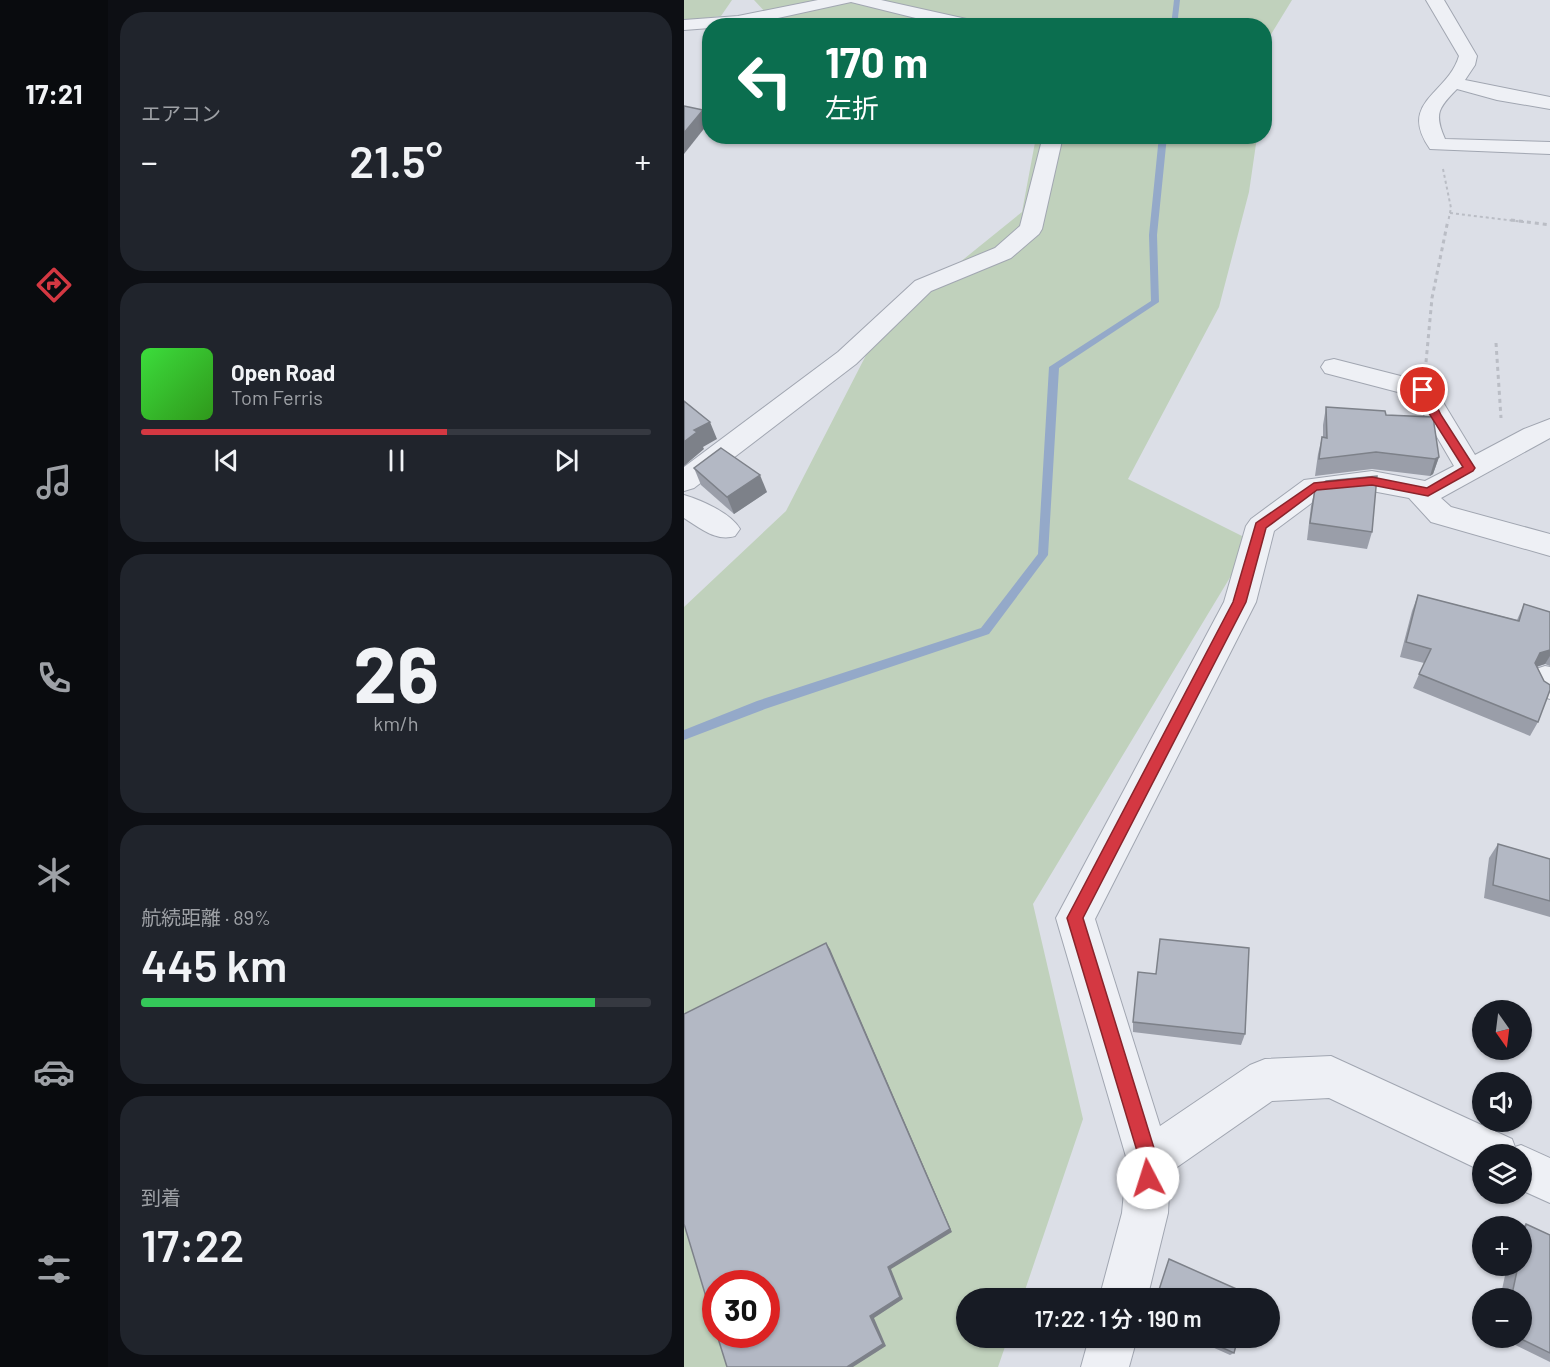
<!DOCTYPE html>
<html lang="ja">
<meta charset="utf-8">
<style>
body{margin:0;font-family:Barlow,"Noto Sans JP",sans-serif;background:#20242c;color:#f1f3f6;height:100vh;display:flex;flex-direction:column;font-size:22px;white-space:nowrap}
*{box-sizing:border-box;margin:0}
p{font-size:20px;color:#9ea1a6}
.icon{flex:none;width:33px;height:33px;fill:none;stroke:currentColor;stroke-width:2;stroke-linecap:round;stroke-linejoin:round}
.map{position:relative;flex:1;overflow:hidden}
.panel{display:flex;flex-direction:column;gap:12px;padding:12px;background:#0d0f14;width:576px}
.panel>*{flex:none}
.hud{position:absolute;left:18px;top:18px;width:570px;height:126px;border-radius:24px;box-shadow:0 2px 4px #0004;background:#0b6e4f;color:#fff;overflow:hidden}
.needle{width:39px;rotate:166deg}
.buttons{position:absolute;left:788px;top:1000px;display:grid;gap:12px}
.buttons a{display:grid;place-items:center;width:60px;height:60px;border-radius:50%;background:#171b24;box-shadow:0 2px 4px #0004;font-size:30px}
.speed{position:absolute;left:18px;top:1270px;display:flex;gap:12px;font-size:30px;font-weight:700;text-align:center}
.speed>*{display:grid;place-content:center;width:78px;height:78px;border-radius:50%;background:#171b24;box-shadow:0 2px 4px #0004;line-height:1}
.speed .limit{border:9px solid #d22;background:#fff;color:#111}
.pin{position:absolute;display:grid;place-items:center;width:51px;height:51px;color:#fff;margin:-26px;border:3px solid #fff;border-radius:50%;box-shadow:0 2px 6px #0007}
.me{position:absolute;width:66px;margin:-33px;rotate:355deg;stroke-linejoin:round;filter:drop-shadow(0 0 4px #0008)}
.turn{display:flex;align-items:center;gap:21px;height:126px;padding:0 24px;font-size:27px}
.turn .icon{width:78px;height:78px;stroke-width:2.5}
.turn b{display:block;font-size:42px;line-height:51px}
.big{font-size:45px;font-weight:600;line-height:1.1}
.panel .widget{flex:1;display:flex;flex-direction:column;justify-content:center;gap:9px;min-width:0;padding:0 21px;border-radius:24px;background:#20242c}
.panel .dial{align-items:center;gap:0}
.dial b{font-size:78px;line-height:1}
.song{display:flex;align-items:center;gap:18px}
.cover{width:72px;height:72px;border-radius:9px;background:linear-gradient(135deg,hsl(120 70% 55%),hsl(110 70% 35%))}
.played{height:6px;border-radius:3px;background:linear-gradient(90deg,#d43842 60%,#363941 60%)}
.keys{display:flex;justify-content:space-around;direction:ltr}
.heat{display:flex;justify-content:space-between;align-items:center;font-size:33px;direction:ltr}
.charge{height:9px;border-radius:4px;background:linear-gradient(90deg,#34c759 89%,#363941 0)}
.trip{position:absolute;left:272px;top:1288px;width:324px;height:60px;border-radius:30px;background:#171b24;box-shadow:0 2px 4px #0004;font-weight:600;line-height:60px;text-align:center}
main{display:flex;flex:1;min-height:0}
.tab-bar{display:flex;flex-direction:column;width:108px;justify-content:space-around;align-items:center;background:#090b0e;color:#9ea1a6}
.tab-bar .icon{width:42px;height:42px}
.tab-bar .active{color:#d43842}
.tab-bar b{font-size:27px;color:#f1f3f6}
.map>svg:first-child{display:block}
.green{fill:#c0d1bc;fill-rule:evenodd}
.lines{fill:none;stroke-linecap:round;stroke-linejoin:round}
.stream{fill:#94a9c9;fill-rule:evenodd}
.minor-casing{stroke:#a1a6b1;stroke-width:2}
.path-far1{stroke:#babdc5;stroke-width:2;stroke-dasharray:3 3;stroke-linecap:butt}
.path{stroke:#babdc5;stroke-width:3;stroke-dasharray:4 4;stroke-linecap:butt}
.minor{fill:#eef0f5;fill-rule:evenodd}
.wall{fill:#9a9ea9}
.shaded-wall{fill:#7d8189}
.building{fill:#b3b8c4;stroke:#7d8189;stroke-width:1.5}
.route{fill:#d43842;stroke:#8a242b;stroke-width:1.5}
</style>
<main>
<nav class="tab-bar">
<b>17:21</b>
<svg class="icon active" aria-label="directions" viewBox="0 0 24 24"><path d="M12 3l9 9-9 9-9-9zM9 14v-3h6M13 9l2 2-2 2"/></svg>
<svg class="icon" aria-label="music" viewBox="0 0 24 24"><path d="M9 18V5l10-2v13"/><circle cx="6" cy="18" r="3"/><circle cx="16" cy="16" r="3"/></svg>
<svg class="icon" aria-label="phone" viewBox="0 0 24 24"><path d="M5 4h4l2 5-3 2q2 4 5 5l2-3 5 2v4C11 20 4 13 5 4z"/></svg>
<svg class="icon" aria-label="climate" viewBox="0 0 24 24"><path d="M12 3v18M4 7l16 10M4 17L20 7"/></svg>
<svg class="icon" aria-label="car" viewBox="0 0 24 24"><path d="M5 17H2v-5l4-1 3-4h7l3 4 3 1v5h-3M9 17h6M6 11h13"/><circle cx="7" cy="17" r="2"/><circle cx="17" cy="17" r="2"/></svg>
<svg class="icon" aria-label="filters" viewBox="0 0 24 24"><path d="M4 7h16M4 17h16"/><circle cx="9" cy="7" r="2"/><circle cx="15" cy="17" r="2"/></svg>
</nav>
<section class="panel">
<div class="widget"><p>エアコン</p>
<div class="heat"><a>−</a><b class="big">21.5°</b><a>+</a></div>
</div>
<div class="widget">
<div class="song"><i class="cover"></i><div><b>Open Road</b><p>Tom Ferris</p></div></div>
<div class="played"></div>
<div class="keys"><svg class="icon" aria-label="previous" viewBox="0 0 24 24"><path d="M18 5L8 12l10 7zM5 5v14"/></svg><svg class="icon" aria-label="pause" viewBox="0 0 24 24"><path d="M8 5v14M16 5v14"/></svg><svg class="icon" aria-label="next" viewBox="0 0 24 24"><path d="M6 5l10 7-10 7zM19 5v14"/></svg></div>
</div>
<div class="widget dial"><b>26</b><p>km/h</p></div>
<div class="widget"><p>航続距離 · 89%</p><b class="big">445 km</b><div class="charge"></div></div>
<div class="widget"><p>到着</p><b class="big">17:22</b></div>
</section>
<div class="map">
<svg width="866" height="1367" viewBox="0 0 866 1367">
<rect width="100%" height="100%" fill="#dcdfe7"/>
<g class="green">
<polygon points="0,0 48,0 37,16 0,21"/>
<polygon points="70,0 608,0 586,36 581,78 580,26 94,26"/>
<path d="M352,137H573L565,192L535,307L444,479L568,541L349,904L399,1119L338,1299H282V1338H324L314,1367H0V607L102,511L197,326L338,212ZM32,1284H82V1335H32Z"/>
</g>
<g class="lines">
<g class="stream">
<polygon points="490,0 496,0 493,26 487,26"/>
<polygon points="475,136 483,136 473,235 475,302 375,368 364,555 305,634 81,709 0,740 0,730 73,701 297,628 354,554 365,367 467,301 465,235"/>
</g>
<g class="minor-casing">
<g id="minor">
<polygon points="134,0 197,0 296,22 299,26 264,26 167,2 58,26 26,26 26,28 0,30 0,20 54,16"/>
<path d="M742,0H760L793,56L791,65L781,80L866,97V109L813,100L773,89C754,108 750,114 761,139L866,142V154L746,149C713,102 764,94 775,56Z"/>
<polygon points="359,136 379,136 358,229 355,234 327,258 247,291 172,364 10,488 0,491 0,467 154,352 231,281 311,248 336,226"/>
<polygon points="650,359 748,384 791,455 840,429 866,419 866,438 757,498 767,507 866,534 866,556 747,522 725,498 688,491 637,496 590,531 572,602 411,919 476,1126 566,1065 581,1059 647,1056 828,1139 831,1147 837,1145 866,1158 866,1203 837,1190 837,1155 798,1155 798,1171 645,1098 588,1101 486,1172 484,1213 463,1299 415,1299 438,1213 443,1160 372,918 540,602 562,526 567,519 620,480 688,471 741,481 770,466 729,396 641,373 637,367 641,361"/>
<path d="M0,495C17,500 47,513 56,529L51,536C32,542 16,528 0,518Z"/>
<polygon points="861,666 866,667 866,699 854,695 845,679 849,670"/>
<polygon points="405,1338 453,1338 445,1367 397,1367"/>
</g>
</g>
<g class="path-far1">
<polyline points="759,169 767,208 764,222"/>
<polyline points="766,213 840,222"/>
</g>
<g class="path">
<polyline points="827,220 866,225"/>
<polyline points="812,343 817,418"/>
<polyline points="742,362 748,298 764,220"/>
</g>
<use href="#minor" class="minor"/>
</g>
<g class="wall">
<polygon points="642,407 702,415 755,457 749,474 746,476 688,469 631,476 634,454 638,437 639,437 639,425"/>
<polygon points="10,468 83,492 50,514 17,485"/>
<polygon points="631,489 688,532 683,549 623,540 627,506"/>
<polygon points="734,595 833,620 840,604 866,612 866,666 861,664 853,667 854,722 846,736 729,688 740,663 716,657 728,611"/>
<polygon points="814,844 866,859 866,917 800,898 805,858"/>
<polygon points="449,1022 561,1034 557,1045 449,1032"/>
<polygon points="842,1224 866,1235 866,1362 817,1338 837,1338 837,1299 816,1299 823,1266 837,1266 837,1227"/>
<polygon points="508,1338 554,1338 550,1353 546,1355"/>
</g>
<g class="shaded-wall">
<polygon points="19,110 23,125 0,154 0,133"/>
<polygon points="26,422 33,439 19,447 20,449 0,466 0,442 10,430"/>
<polygon points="755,457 749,474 746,476 751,459"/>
<polygon points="76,475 83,492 50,514 43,497"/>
<polygon points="866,650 866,656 861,664 848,668 856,653"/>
<polygon points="142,943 146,949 268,1232 207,1269 219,1299 190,1318 202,1346 169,1367 163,1367 204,1267"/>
</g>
<g class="building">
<polygon points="0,106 19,110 0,133"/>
<polygon points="0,401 26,422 10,430 13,432 0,442"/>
<polygon points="642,407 701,411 702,415 749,417 755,457 751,459 692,452 635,459 638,437 643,438"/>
<polygon points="37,448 76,475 43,497 10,468"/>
<polygon points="693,476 688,532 626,523 631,489 642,481"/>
<polygon points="734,595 835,621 840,604 866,612 866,650 856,653 851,663 860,681 866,685 866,690 854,722 735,674 747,649 722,642"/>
<polygon points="814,844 866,859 866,901 809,885"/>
<polygon points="476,939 565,948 561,1034 449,1022 454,972 472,974"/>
<polygon points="142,943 266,1229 204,1267 216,1297 186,1316 199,1344 163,1367 43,1367 33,1335 82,1335 82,1284 32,1284 32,1330 0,1224 0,1014"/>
<polygon points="842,1224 866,1235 866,1353 835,1338 837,1338 837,1299 827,1299 834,1266 837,1266 837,1250"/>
<polygon points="485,1259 566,1295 565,1299 472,1299"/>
<polygon points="517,1338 554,1338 550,1353"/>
</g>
<polygon class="route" points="739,386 745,390 757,415 791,468 789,471 744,496 688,485 633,490 582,528 562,602 399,918 474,1161 470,1184 464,1187 457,1184 454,1178 456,1161 383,918 549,602 572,523 630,483 688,477 743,488 779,467 746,415 734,390"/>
</svg>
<div class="buttons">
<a><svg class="needle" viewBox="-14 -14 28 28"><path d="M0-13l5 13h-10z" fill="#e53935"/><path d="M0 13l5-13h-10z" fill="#9ea1a6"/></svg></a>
<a><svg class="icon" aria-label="sound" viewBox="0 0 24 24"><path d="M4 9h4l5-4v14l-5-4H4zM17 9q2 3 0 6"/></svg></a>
<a><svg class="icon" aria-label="layers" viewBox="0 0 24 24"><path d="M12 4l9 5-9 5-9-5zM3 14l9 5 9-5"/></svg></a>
<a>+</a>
<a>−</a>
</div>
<div class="speed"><div class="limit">30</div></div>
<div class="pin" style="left:739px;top:390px;background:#d93025"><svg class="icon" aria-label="arrive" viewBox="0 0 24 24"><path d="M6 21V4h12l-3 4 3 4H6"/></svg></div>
<svg class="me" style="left:464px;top:1178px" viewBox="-20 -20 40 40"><circle r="19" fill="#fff"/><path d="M0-13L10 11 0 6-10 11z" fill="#d43842"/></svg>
<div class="trip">17:22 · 1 分 · 190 m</div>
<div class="hud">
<div class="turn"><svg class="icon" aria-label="left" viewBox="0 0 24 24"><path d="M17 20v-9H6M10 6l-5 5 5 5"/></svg><div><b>170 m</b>左折</div></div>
</div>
</div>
</main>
